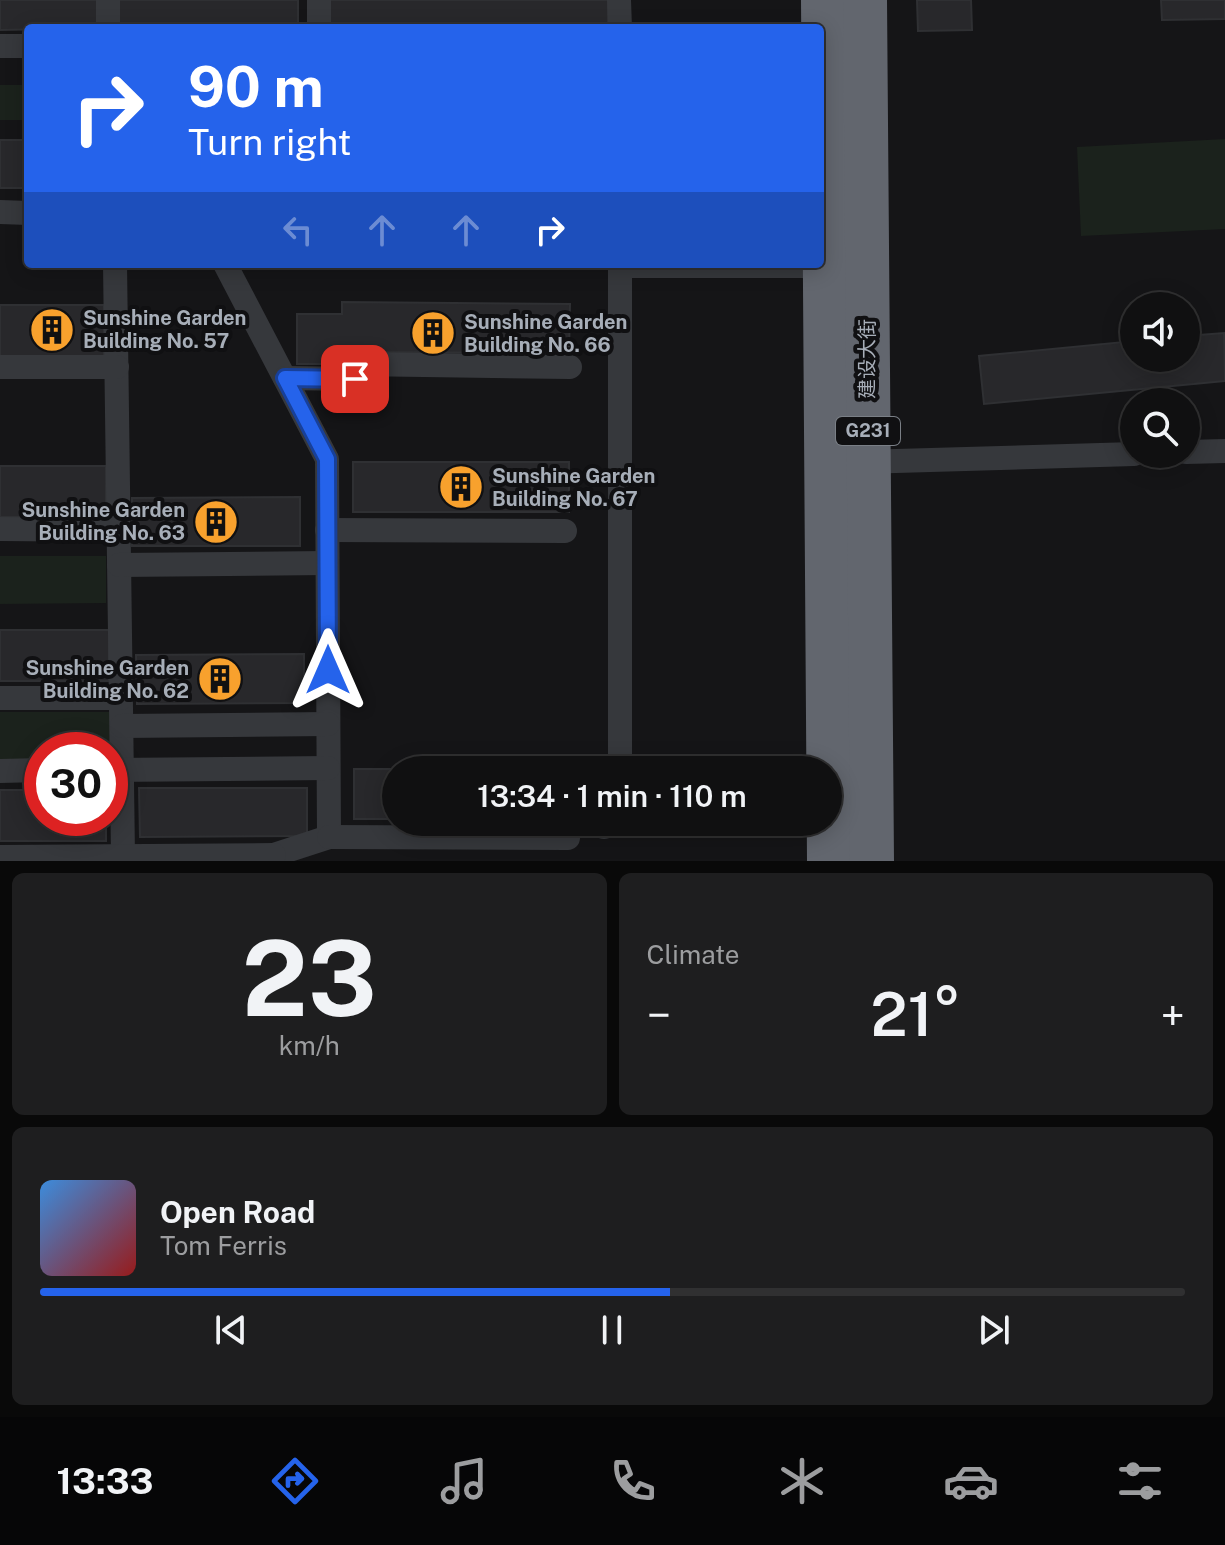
<!DOCTYPE html>
<meta charset="utf-8">
<style>
body{margin:0;font-family:"Public Sans","Noto Sans SC",sans-serif;background:#1e1e1f;color:#f1f3f6;height:100vh;display:flex;flex-direction:column;font-size:30px;white-space:nowrap}
*{box-sizing:border-box;margin:0}
p{font-size:26px;color:#9c9d9f}
.icon{flex:none;width:44px;height:44px;fill:none;stroke:currentColor;stroke-width:2;stroke-linecap:round;stroke-linejoin:round}
.map{position:relative;height:861px;overflow:hidden}
.sheet{display:flex;flex-direction:column;gap:12px;padding:12px;background:#090909;flex:1}
.sheet>*{flex:none}
.hud{position:absolute;left:24px;top:24px;width:800px;height:244px;border-radius:8px;box-shadow:0 4px 20px #0003,0 0 0 2px #303031;background:#2563eb;color:#fff;overflow:hidden}
.fabs{position:absolute;left:1120px;top:292px;display:grid;gap:16px}
.fabs a{display:grid;place-items:center;width:80px;height:80px;border-radius:50%;background:#101011;box-shadow:0 4px 20px #0003,0 0 0 2px #303031;font-size:40px}
.speed{position:absolute;left:24px;top:732px;display:flex;gap:16px;font-size:40px;font-weight:700;text-align:center}
.speed>*{display:grid;place-content:center;width:104px;height:104px;border-radius:50%;background:#101011;box-shadow:0 4px 20px #0003,0 0 0 2px #303031;line-height:1}
.speed .limit{border:12px solid #d22;background:#fff;color:#111}
.pin{position:absolute;display:grid;place-items:center;width:68px;height:68px;color:#fff;margin:-34px;border-radius:16px;box-shadow:0 4px 12px #0006}
.me{position:absolute;width:88px;margin:-44px;rotate:0deg;stroke-linejoin:round;filter:drop-shadow(0 0 6px #0008)}
.turn{display:flex;align-items:center;gap:28px;height:168px;padding:0 32px;font-size:36px}
.turn .icon{width:104px;height:104px;stroke-width:2.5}
.turn b{display:block;font-size:56px;line-height:68px}
.lanes{display:flex;align-items:center;height:76px;padding:0 32px;background:#0003;justify-content:center;gap:40px;direction:ltr}
.lanes .off{opacity:.35}
.big{font-size:60px;font-weight:600;line-height:1.1}
.sheet .card{flex:1;display:flex;flex-direction:column;justify-content:center;gap:12px;min-width:0;padding:0 28px;border-radius:12px;background:#1e1e1f}
.sheet .dial{align-items:center;gap:0}
.dial b{font-size:104px;line-height:1}
.song{display:flex;align-items:center;gap:24px}
.cover{width:96px;height:96px;border-radius:12px;background:linear-gradient(135deg,hsl(210 70% 55%),hsl(0 70% 35%))}
.played{height:8px;border-radius:4px;background:linear-gradient(90deg,#2563eb 55%,#303031 55%)}
.keys{display:flex;justify-content:space-around;direction:ltr}
.heat{display:flex;justify-content:space-between;align-items:center;font-size:44px;direction:ltr}
.sheet .tiles{flex:1;display:grid;gap:12px;grid-template-columns:1fr 1fr}
.card:last-child{grid-column:span 2}
.trip{position:absolute;left:382px;top:756px;width:460px;height:80px;border-radius:40px;background:#101011;box-shadow:0 4px 20px #0003,0 0 0 2px #303031;font-weight:600;line-height:80px;text-align:center}
.tabs{display:flex;height:128px;justify-content:space-around;align-items:center;background:#060607;color:#9c9d9f}
.tabs .icon{width:56px;height:56px}
.tabs .current{color:#2563eb}
.tabs b{font-size:36px;color:#f1f3f6}
.map>svg:first-child{display:block}
.green{fill:#1b221c}
.building{fill:#28282b;stroke:#2f3033;stroke-width:2}
.lines{fill:none;stroke-linecap:round;stroke-linejoin:round}
.street{stroke:#36383c;stroke-width:24}
.highway{stroke:#62666e;stroke-width:44}
.route-casing{stroke:#184099;stroke-width:20}
.route{stroke:#2563eb;stroke-width:14}
.labels{text-anchor:middle;stroke-width:8;stroke-linejoin:round;paint-order:stroke}
.shield{fill:#101012;stroke:#7a7f86;stroke-width:2}
.shield-label{font-size:18px;font-weight:bold;fill:#a7aeb8}
.poi-label{font-size:20px;font-weight:bold;fill:#a7aeb8;stroke:#101012;text-anchor:start}
.street-label{font-size:20px;fill:#a7aeb8;stroke:#101012}
</style>
<div class="map">
<svg width="1225" height="861" viewBox="0 0 1225 861">
<rect width="100%" height="100%" fill="#151517"/>
<g class="green">
<rect x="0" y="85" width="28" height="35"/>
<polygon points="1225,139 1225,229 1081,236 1077,147"/>
<polygon points="0,556 106,556 106,603 0,604"/>
<polygon points="0,712 110,712 110,750 42,750 42,759 0,759"/>
</g>
<g class="building">
<polygon points="0,0 98,0 98,28 0,30"/>
<polygon points="117,0 298,0 298,28 118,28"/>
<rect x="329" y="0" width="279" height="28"/>
<polygon points="917,0 971,0 972,30 918,31"/>
<polygon points="1161,0 1225,0 1225,19 1162,20"/>
<rect x="0" y="140" width="28" height="48"/>
<polygon points="342,302 570,304 569,353 341,352 341,364 297,364 297,314 342,314"/>
<rect x="0" y="305" width="104" height="51"/>
<polygon points="1224,333 1225,381 984,404 979,356 1134,341 1134,358 1186,358 1186,336"/>
<rect x="353" y="462" width="216" height="50"/>
<rect x="0" y="466" width="106" height="51"/>
<polygon points="300,497 300,546 132,546 132,498"/>
<rect x="0" y="630" width="109" height="51"/>
<polygon points="304,654 304,703 137,704 136,655"/>
<polygon points="354,769 570,769 396,770 396,819 354,819"/>
<polygon points="139,788 307,788 307,836 140,837"/>
<polygon points="0,790 42,790 42,818 106,818 106,841 0,841"/>
</g>
<g class="lines">
<g class="street">
<polyline points="319,0 319,28"/>
<polyline points="619,0 620,28"/>
<polyline points="108,28 108,0"/>
<polyline points="0,46 28,46"/>
<polyline points="0,212 28,213"/>
<polyline points="115,264 123,856"/>
<polyline points="225,264 327,459 329,837 274,855 274,861"/>
<polyline points="620,266 825,266"/>
<polyline points="0,367 117,367"/>
<polyline points="285,378 355,379 355,364 570,367"/>
<polyline points="1186,452 1225,451"/>
<polyline points="861,462 1134,454"/>
<polyline points="0,529 119,530"/>
<polyline points="327,530 565,531"/>
<polyline points="119,565 327,563"/>
<polyline points="0,698 121,698"/>
<polyline points="122,726 328,724"/>
<polyline points="110,770 328,768"/>
<polyline points="620,770 620,264"/>
<polyline points="0,771 42,770"/>
<polyline points="604,827 609,822"/>
<polyline points="329,837 568,838"/>
<polyline points="0,857 274,855"/>
</g>
<g class="highway">
<polyline points="823,0 829,861"/>
<polyline points="865,0 872,861"/>
</g>
</g>
<g class="lines">
<g class="route-casing">
<polyline id="route" points="328,670 327,459 285,378 355,379"/>
</g>
<use href="#route" class="route"/>
</g>
<defs>
<g id="building-disc" transform="scale(2.3)"><circle r="9.5" fill="#f8a12d" stroke="#101012"/><path d="M-4-6H4V6H1V3H-1V6H-4ZM-2.5-4.3h1.7v1.8h-1.7ZM.8-4.3h1.7v1.8H.8ZM-2.5-1h1.7V.8h-1.7ZM.8-1h1.7V.8H.8Z" fill="#111"/></g>
</defs>
<g fill-rule="evenodd">
<use href="#building-disc" x="52" y="330"/>
<use href="#building-disc" x="433" y="333"/>
<use href="#building-disc" x="461" y="487"/>
<use href="#building-disc" x="216" y="522"/>
<use href="#building-disc" x="220" y="679"/>
</g>
<g class="labels">
<rect class="shield" x="836" y="417" width="64" height="28" rx="6"/>
<g class="shield-label">
<text x="868" y="437">G231</text>
</g>
<g class="poi-label">
<text x="83" y="325">Sunshine Garden<tspan x="83" dy="23">Building No. 57</tspan></text>
<text x="464" y="329">Sunshine Garden<tspan x="464" dy="23">Building No. 66</tspan></text>
<text x="492" y="483">Sunshine Garden<tspan x="492" dy="23">Building No. 67</tspan></text>
<text x="185" y="517" text-anchor="end">Sunshine Garden<tspan x="185" dy="23">Building No. 63</tspan></text>
<text x="189" y="675" text-anchor="end">Sunshine Garden<tspan x="189" dy="23">Building No. 62</tspan></text>
</g>
<g class="street-label">
<text transform="translate(867 359) rotate(-90)" y="7">建设大街</text>
</g>
</g>
</svg>
<div class="fabs">
<a><svg class="icon" aria-label="sound" viewBox="0 0 24 24"><path d="M4 9h4l5-4v14l-5-4H4zM17 9q2 3 0 6"/></svg></a>
<a><svg class="icon" aria-label="search" viewBox="0 0 24 24"><circle cx="10" cy="10" r="6"/><path d="M15 15l6 6"/></svg></a>
</div>
<div class="speed"><div class="limit">30</div></div>
<div class="pin" style="left:355px;top:379px;background:#d93025"><svg class="icon" aria-label="arrive" viewBox="0 0 24 24"><path d="M6 21V4h12l-3 4 3 4H6"/></svg></div>
<svg class="me" style="left:328px;top:670px" viewBox="-20 -20 40 40"><path d="M0-17L14 15 0 8-14 15z" fill="#2563eb" stroke="#fff" stroke-width="4"/></svg>
<div class="trip">13:34 · 1 min · 110 m</div>
<div class="hud">
<div class="turn"><svg class="icon" aria-label="right" viewBox="0 0 24 24"><path d="M7 20v-9h11M14 6l5 5-5 5"/></svg><div><b>90 m</b>Turn right</div></div>
<div class="lanes"><svg class="icon off" aria-label="left" viewBox="0 0 24 24"><path d="M17 20v-9H6M10 6l-5 5 5 5"/></svg><svg class="icon off" aria-label="ahead" viewBox="0 0 24 24"><path d="M12 20V5M6 11l6-6 6 6"/></svg><svg class="icon off" aria-label="ahead" viewBox="0 0 24 24"><path d="M12 20V5M6 11l6-6 6 6"/></svg><svg class="icon" aria-label="right" viewBox="0 0 24 24"><path d="M7 20v-9h11M14 6l5 5-5 5"/></svg></div>
</div>
</div>
<section class="sheet">
<div class="tiles">
<div class="card dial"><b>23</b><p>km/h</p></div>
<div class="card"><p>Climate</p>
<div class="heat"><a>−</a><b class="big">21°</b><a>+</a></div>
</div>
<div class="card">
<div class="song"><i class="cover"></i><div><b>Open Road</b><p>Tom Ferris</p></div></div>
<div class="played"></div>
<div class="keys"><svg class="icon" aria-label="previous" viewBox="0 0 24 24"><path d="M18 5L8 12l10 7zM5 5v14"/></svg><svg class="icon" aria-label="pause" viewBox="0 0 24 24"><path d="M8 5v14M16 5v14"/></svg><svg class="icon" aria-label="next" viewBox="0 0 24 24"><path d="M6 5l10 7-10 7zM19 5v14"/></svg></div>
</div>
</div>
</section>
<nav class="tabs">
<b>13:33</b>
<svg class="icon current" aria-label="directions" viewBox="0 0 24 24"><path d="M12 3l9 9-9 9-9-9zM9 14v-3h6M13 9l2 2-2 2"/></svg>
<svg class="icon" aria-label="music" viewBox="0 0 24 24"><path d="M9 18V5l10-2v13"/><circle cx="6" cy="18" r="3"/><circle cx="16" cy="16" r="3"/></svg>
<svg class="icon" aria-label="phone" viewBox="0 0 24 24"><path d="M5 4h4l2 5-3 2q2 4 5 5l2-3 5 2v4C11 20 4 13 5 4z"/></svg>
<svg class="icon" aria-label="climate" viewBox="0 0 24 24"><path d="M12 3v18M4 7l16 10M4 17L20 7"/></svg>
<svg class="icon" aria-label="car" viewBox="0 0 24 24"><path d="M5 17H2v-5l4-1 3-4h7l3 4 3 1v5h-3M9 17h6M6 11h13"/><circle cx="7" cy="17" r="2"/><circle cx="17" cy="17" r="2"/></svg>
<svg class="icon" aria-label="filters" viewBox="0 0 24 24"><path d="M4 7h16M4 17h16"/><circle cx="9" cy="7" r="2"/><circle cx="15" cy="17" r="2"/></svg>
</nav>
